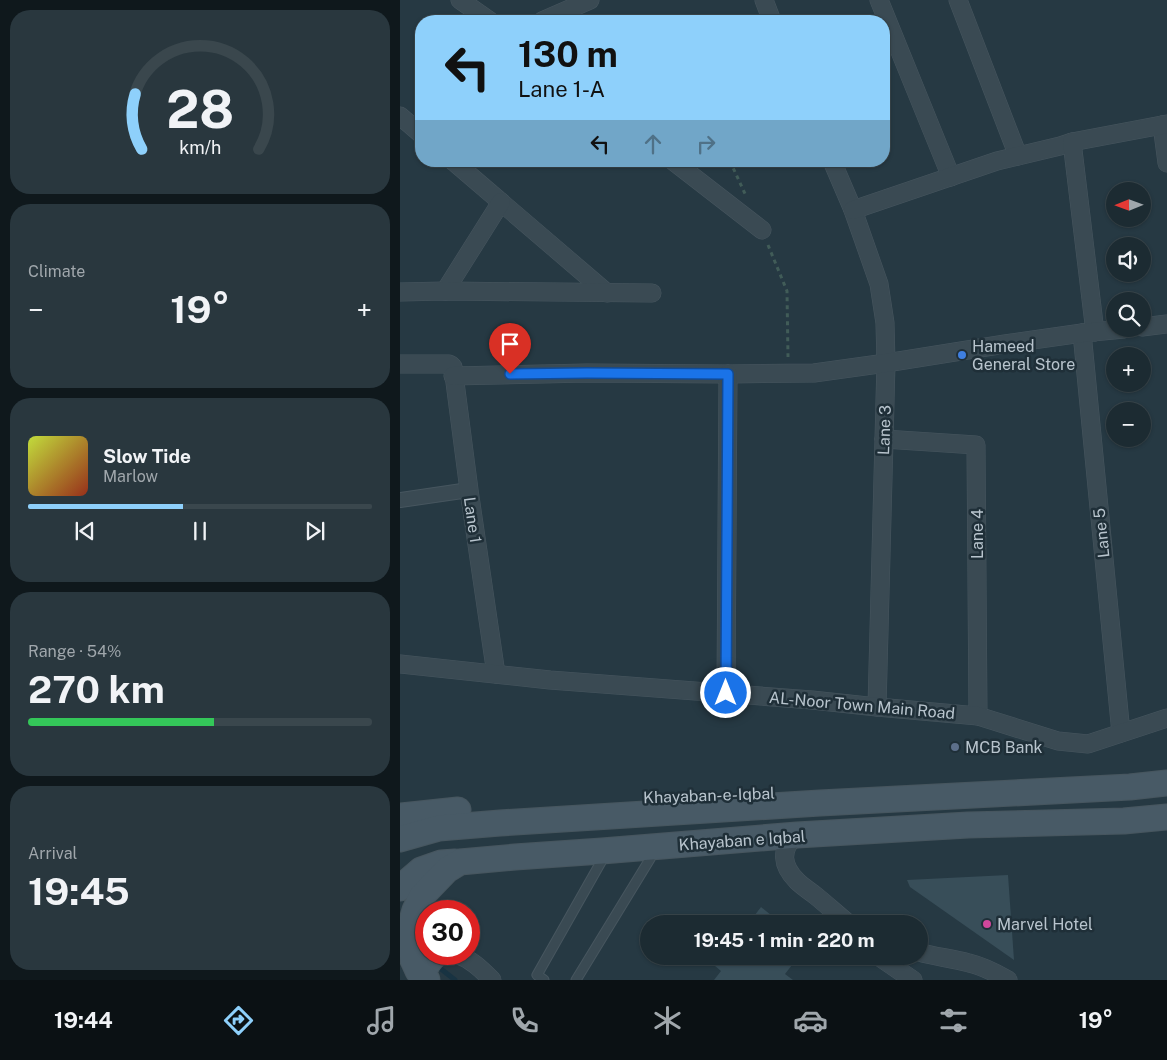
<!DOCTYPE html>
<meta charset="utf-8">
<style>
body{margin:0;font-family:"Public Sans",sans-serif;background:#29373e;color:#f1f3f6;height:100vh;display:flex;flex-direction:column;font-size:19px;white-space:nowrap}
*{box-sizing:border-box;margin:0}
p{font-size:16px;color:#a0a7ac}
.icon{flex:none;width:28px;height:28px;fill:none;stroke:currentColor;stroke-width:2;stroke-linecap:round;stroke-linejoin:round}
.map{position:relative;flex:1;overflow:hidden}
.details{display:flex;flex-direction:column;gap:10px;padding:10px;background:#0f181c;width:400px}
.details>*{flex:none}
.banner{position:absolute;left:15px;top:15px;width:475px;height:152px;border-radius:20px;box-shadow:0 1px 4px #0004,0 0 0 1px #3a474d;background:#8ed0fb;color:#111;overflow:hidden}
.needle{width:32px;rotate:269deg}
.fabs{position:absolute;left:706px;top:182px;display:grid;gap:10px}
.fabs a{display:grid;place-items:center;width:45px;height:45px;border-radius:50%;background:#1c2b32;box-shadow:0 1px 4px #0004,0 0 0 1px #3a474d;font-size:25px}
.speed{position:absolute;left:15px;top:900px;display:flex;gap:10px;font-size:25px;font-weight:700;text-align:center}
.speed>*{display:grid;place-content:center;width:65px;height:65px;border-radius:50%;background:#1c2b32;box-shadow:0 1px 4px #0004,0 0 0 1px #3a474d;line-height:1}
.speed .limit{border:8px solid #d22;background:#fff;color:#111}
.pin{position:absolute;display:grid;place-items:center;width:42px;height:42px;color:#fff;margin:-51px -21px;border-radius:50% 50% 50% 0;rotate:-45deg;box-shadow:0 0 5px #0007}
.pin .icon{rotate:45deg}
.me{position:absolute;width:55px;margin:-28px;rotate:0deg;stroke-linejoin:round;filter:drop-shadow(0 0 4px #0008)}
.turn{display:flex;align-items:center;gap:18px;height:105px;padding:0 20px;font-size:22px}
.turn .icon{width:65px;height:65px;stroke-width:2.5}
.turn b{display:block;font-size:35px;line-height:42px}
.lanes{display:flex;align-items:center;height:48px;padding:0 20px;background:#0003;justify-content:center;gap:25px;direction:ltr}
.lanes .off{opacity:.35}
.big{font-size:38px;font-weight:700;line-height:1.1}
.details .widget{flex:1;display:flex;flex-direction:column;justify-content:center;gap:8px;min-width:0;padding:0 18px;border-radius:20px;background:#29373e}
.details .dial{align-items:center;gap:0}
.dial svg{height:130px;overflow:visible;fill:none;stroke:#3a474d;stroke-width:7;stroke-linecap:round;text-anchor:middle}
.dial text{fill:#f1f3f6;stroke:none}
.song{display:flex;align-items:center;gap:15px}
.cover{width:60px;height:60px;border-radius:8px;background:linear-gradient(135deg,hsl(70 70% 55%),hsl(10 70% 35%))}
.played{height:5px;border-radius:2px;background:linear-gradient(90deg,#8ed0fb 45%,#3a474d 45%)}
.keys{display:flex;justify-content:space-around;direction:ltr}
.heat{display:flex;justify-content:space-between;align-items:center;font-size:28px;direction:ltr}
.charge{height:8px;border-radius:4px;background:linear-gradient(90deg,#34c759 54%,#3a474d 0)}
.trip{position:absolute;left:240px;top:915px;width:288px;height:50px;border-radius:25px;background:#1c2b32;box-shadow:0 1px 4px #0004,0 0 0 1px #3a474d;font-weight:700;line-height:50px;text-align:center}
.menu{display:flex;height:80px;justify-content:space-around;align-items:center;background:#0b1114;color:#a0a7ac}
.menu .icon{width:35px;height:35px}
.menu .selected{color:#8ed0fb}
.menu b{font-size:22px;color:#f1f3f6}
main{display:flex;flex:1;min-height:0}
.map>svg:first-child{display:block}
.lines{fill:none;stroke-linecap:round;stroke-linejoin:round}
.stream{stroke:#183342;stroke-width:5}
.building{fill:#384e59}
.service-casing{stroke:#47565f;stroke-width:11}
.pedestrian-casing{stroke:#47565f;stroke-width:16}
.minor-casing{stroke:#47565f;stroke-width:19}
.secondary-casing{stroke:#47565f;stroke-width:27}
.path{stroke:#415c58;stroke-width:3;stroke-dasharray:4 4;stroke-linecap:butt}
.service{stroke:#3a4a53;stroke-width:9}
.pedestrian{stroke:#3a4a53;stroke-width:14}
.minor{stroke:#3a4a53;stroke-width:18}
.secondary{stroke:#485a66;stroke-width:25}
.route-casing{stroke:#114b97;stroke-width:12}
.route{stroke:#1a73e8;stroke-width:9}
.shop-dot{fill:#3f7fe0;stroke:#1f2f38;stroke-width:2}
.service-dot{fill:#5c6f8a;stroke:#1f2f38;stroke-width:2}
.hotel-dot{fill:#d1479c;stroke:#1f2f38;stroke-width:2}
.labels{text-anchor:middle;stroke-width:5;stroke-linejoin:round;paint-order:stroke}
.poi-label{font-size:16px;fill:#b8c4cd;stroke:#1f2f38;text-anchor:start}
.street-label{font-size:16px;fill:#b8c4cd;stroke:#1f2f38}
</style>
<main>
<section class="details">
<div class="widget dial"><svg viewBox="0 0 100 80">
<path d="M14 69A42 42 0 1 1 86 69"/>
<path d="M14 69A42 42 0 0 1 10 35" stroke="#8ed0fb"/>
<text x="50" y="56" font-size="32" font-weight="700">28</text>
<text x="50" y="72" font-size="11">km/h</text>
</svg></div>
<div class="widget"><p>Climate</p>
<div class="heat"><a>−</a><b class="big">19°</b><a>+</a></div>
</div>
<div class="widget">
<div class="song"><i class="cover"></i><div><b>Slow Tide</b><p>Marlow</p></div></div>
<div class="played"></div>
<div class="keys"><svg class="icon" aria-label="previous" viewBox="0 0 24 24"><path d="M18 5L8 12l10 7zM5 5v14"/></svg><svg class="icon" aria-label="pause" viewBox="0 0 24 24"><path d="M8 5v14M16 5v14"/></svg><svg class="icon" aria-label="next" viewBox="0 0 24 24"><path d="M6 5l10 7-10 7zM19 5v14"/></svg></div>
</div>
<div class="widget"><p>Range · 54%</p><b class="big">270 km</b><div class="charge"></div></div>
<div class="widget"><p>Arrival</p><b class="big">19:45</b></div>
</section>
<div class="map">
<svg width="767" height="980" viewBox="0 0 767 980">
<rect width="100%" height="100%" fill="#263943"/>
<g class="lines">
<polyline class="stream" points="36,965 55,980"/>
</g>
<g class="building">
<polygon points="608,875 614,960 510,887 507,880"/>
<polygon points="361,907 382,924 348,924"/>
<polygon points="311,956 399,956 385,974 393,980 314,980 321,971 308,960"/>
</g>
<g class="lines">
<g class="service-casing">
<g id="service">
<polyline points="144,980 137,975 201,862 202,854"/>
<polyline points="176,980 250,859 249,850"/>
</g>
</g>
<g class="pedestrian-casing">
<polyline id="pedestrian" points="0,500 69,490"/>
</g>
<g class="minor-casing">
<g id="minor">
<polyline points="60,0 90,21"/>
<polyline points="364,0 372,21"/>
<polyline points="479,0 551,177"/>
<polyline points="558,0 618,156"/>
<polyline points="142,21 190,0"/>
<polyline points="0,116 21,134"/>
<polyline points="762,125 767,163"/>
<polyline points="53,161 207,293"/>
<polyline points="273,161 362,230"/>
<polyline points="432,161 453,210 479,284 485,323 486,363 477,707"/>
<polyline points="453,210 597,161 660,146 672,142"/>
<polyline points="45,291 101,202"/>
<polyline points="0,292 45,291 252,293"/>
<polyline points="742,327 767,324"/>
<polyline points="695,332 672,142 767,124"/>
<polyline points="682,333 721,733"/>
<polyline points="0,364 49,364 51,365 53,367 69,490 96,674"/>
<polyline points="53,376 187,373 328,374 414,373 486,363 605,344 682,333 724,329"/>
<polyline points="484,439 576,445 578,716"/>
<polyline points="0,664 150,680 412,700 477,707 578,716 658,741 688,744 767,718"/>
<polyline points="326,693 328,374"/>
<path d="M397,835C379,849 382,866 397,881C403,887 410,891 416,896C427,905 438,915 449,924"/>
<polyline points="15,910 26,933"/>
<path d="M519,952C535,957 552,958 569,963C582,966 596,973 608,980"/>
<path d="M56,954C71,959 81,969 92,980"/>
<polyline points="478,956 513,980"/>
</g>
</g>
<g class="secondary-casing">
<g id="secondary">
<polyline points="0,816 58,810"/>
<polyline points="0,839 39,828 100,823 420,803 730,787 767,783"/>
<polyline points="0,888 21,870 41,863 55,862"/>
<path d="M23,976C25,966 29,961 36,954"/>
<polyline points="27,980 18,971 13,960 10,937 11,924 15,910 22,896 47,870 60,862 115,857 202,851 397,835 568,825 724,821 767,817"/>
</g>
</g>
<g class="path">
<polyline points="330,161 346,196"/>
<polyline points="368,245 387,291 388,357"/>
</g>
<use href="#service" class="service"/>
<use href="#pedestrian" class="pedestrian"/>
<use href="#minor" class="minor"/>
<use href="#secondary" class="secondary"/>
</g>
<g class="lines">
<g class="route-casing">
<polyline id="route" points="110,374 187,373 328,374 326,693"/>
</g>
<use href="#route" class="route"/>
</g>
<circle class="shop-dot" cx="562" cy="355" r="5"/>
<circle class="service-dot" cx="555" cy="747" r="5"/>
<circle class="hotel-dot" cx="587" cy="924" r="5"/>
<g class="labels">
<g class="poi-label">
<text x="572" y="352">Hameed<tspan x="572" dy="18">General Store</tspan></text>
<text x="565" y="753">MCB Bank</text>
<text x="597" y="930">Marvel Hotel</text>
</g>
<g class="street-label">
<text transform="translate(484 430) rotate(-88)" y="6">Lane 3</text>
<text transform="translate(73 520) rotate(82)" y="6">Lane 1</text>
<text transform="translate(701 533) rotate(-96)" y="6">Lane 5</text>
<text transform="translate(577 534) rotate(-90)" y="6">Lane 4</text>
<text transform="translate(462 705) rotate(5)" y="6">AL-Noor Town Main Road</text>
<text transform="translate(309 795) rotate(-2)" y="6">Khayaban-e-Iqbal</text>
<text transform="translate(342 840) rotate(-4)" y="6">Khayaban e Iqbal</text>
</g>
</g>
</svg>
<div class="fabs">
<a><svg class="needle" viewBox="-14 -14 28 28"><path d="M0-13l5 13h-10z" fill="#e53935"/><path d="M0 13l5-13h-10z" fill="#a0a7ac"/></svg></a>
<a><svg class="icon" aria-label="sound" viewBox="0 0 24 24"><path d="M4 9h4l5-4v14l-5-4H4zM17 9q2 3 0 6"/></svg></a>
<a><svg class="icon" aria-label="search" viewBox="0 0 24 24"><circle cx="10" cy="10" r="6"/><path d="M15 15l6 6"/></svg></a>
<a>+</a>
<a>−</a>
</div>
<div class="speed"><div class="limit">30</div></div>
<div class="pin" style="left:110px;top:374px;background:#d93025"><svg class="icon" aria-label="arrive" viewBox="0 0 24 24"><path d="M6 21V4h12l-3 4 3 4H6"/></svg></div>
<svg class="me" style="left:326px;top:693px" viewBox="-20 -20 40 40"><circle r="17" fill="#1a73e8" stroke="#fff" stroke-width="3"/><path d="M0-11L8 9 0 5-8 9z" fill="#fff"/></svg>
<div class="trip">19:45 · 1 min · 220 m</div>
<div class="banner">
<div class="turn"><svg class="icon" aria-label="left" viewBox="0 0 24 24"><path d="M17 20v-9H6M10 6l-5 5 5 5"/></svg><div><b>130 m</b>Lane 1-A</div></div>
<div class="lanes"><svg class="icon" aria-label="left" viewBox="0 0 24 24"><path d="M17 20v-9H6M10 6l-5 5 5 5"/></svg><svg class="icon off" aria-label="ahead" viewBox="0 0 24 24"><path d="M12 20V5M6 11l6-6 6 6"/></svg><svg class="icon off" aria-label="right" viewBox="0 0 24 24"><path d="M7 20v-9h11M14 6l5 5-5 5"/></svg></div>
</div>
</div>
</main>
<nav class="menu">
<b>19:44</b>
<svg class="icon selected" aria-label="directions" viewBox="0 0 24 24"><path d="M12 3l9 9-9 9-9-9zM9 14v-3h6M13 9l2 2-2 2"/></svg>
<svg class="icon" aria-label="music" viewBox="0 0 24 24"><path d="M9 18V5l10-2v13"/><circle cx="6" cy="18" r="3"/><circle cx="16" cy="16" r="3"/></svg>
<svg class="icon" aria-label="phone" viewBox="0 0 24 24"><path d="M5 4h4l2 5-3 2q2 4 5 5l2-3 5 2v4C11 20 4 13 5 4z"/></svg>
<svg class="icon" aria-label="climate" viewBox="0 0 24 24"><path d="M12 3v18M4 7l16 10M4 17L20 7"/></svg>
<svg class="icon" aria-label="car" viewBox="0 0 24 24"><path d="M5 17H2v-5l4-1 3-4h7l3 4 3 1v5h-3M9 17h6M6 11h13"/><circle cx="7" cy="17" r="2"/><circle cx="17" cy="17" r="2"/></svg>
<svg class="icon" aria-label="filters" viewBox="0 0 24 24"><path d="M4 7h16M4 17h16"/><circle cx="9" cy="7" r="2"/><circle cx="15" cy="17" r="2"/></svg>
<b>19°</b>
</nav>
